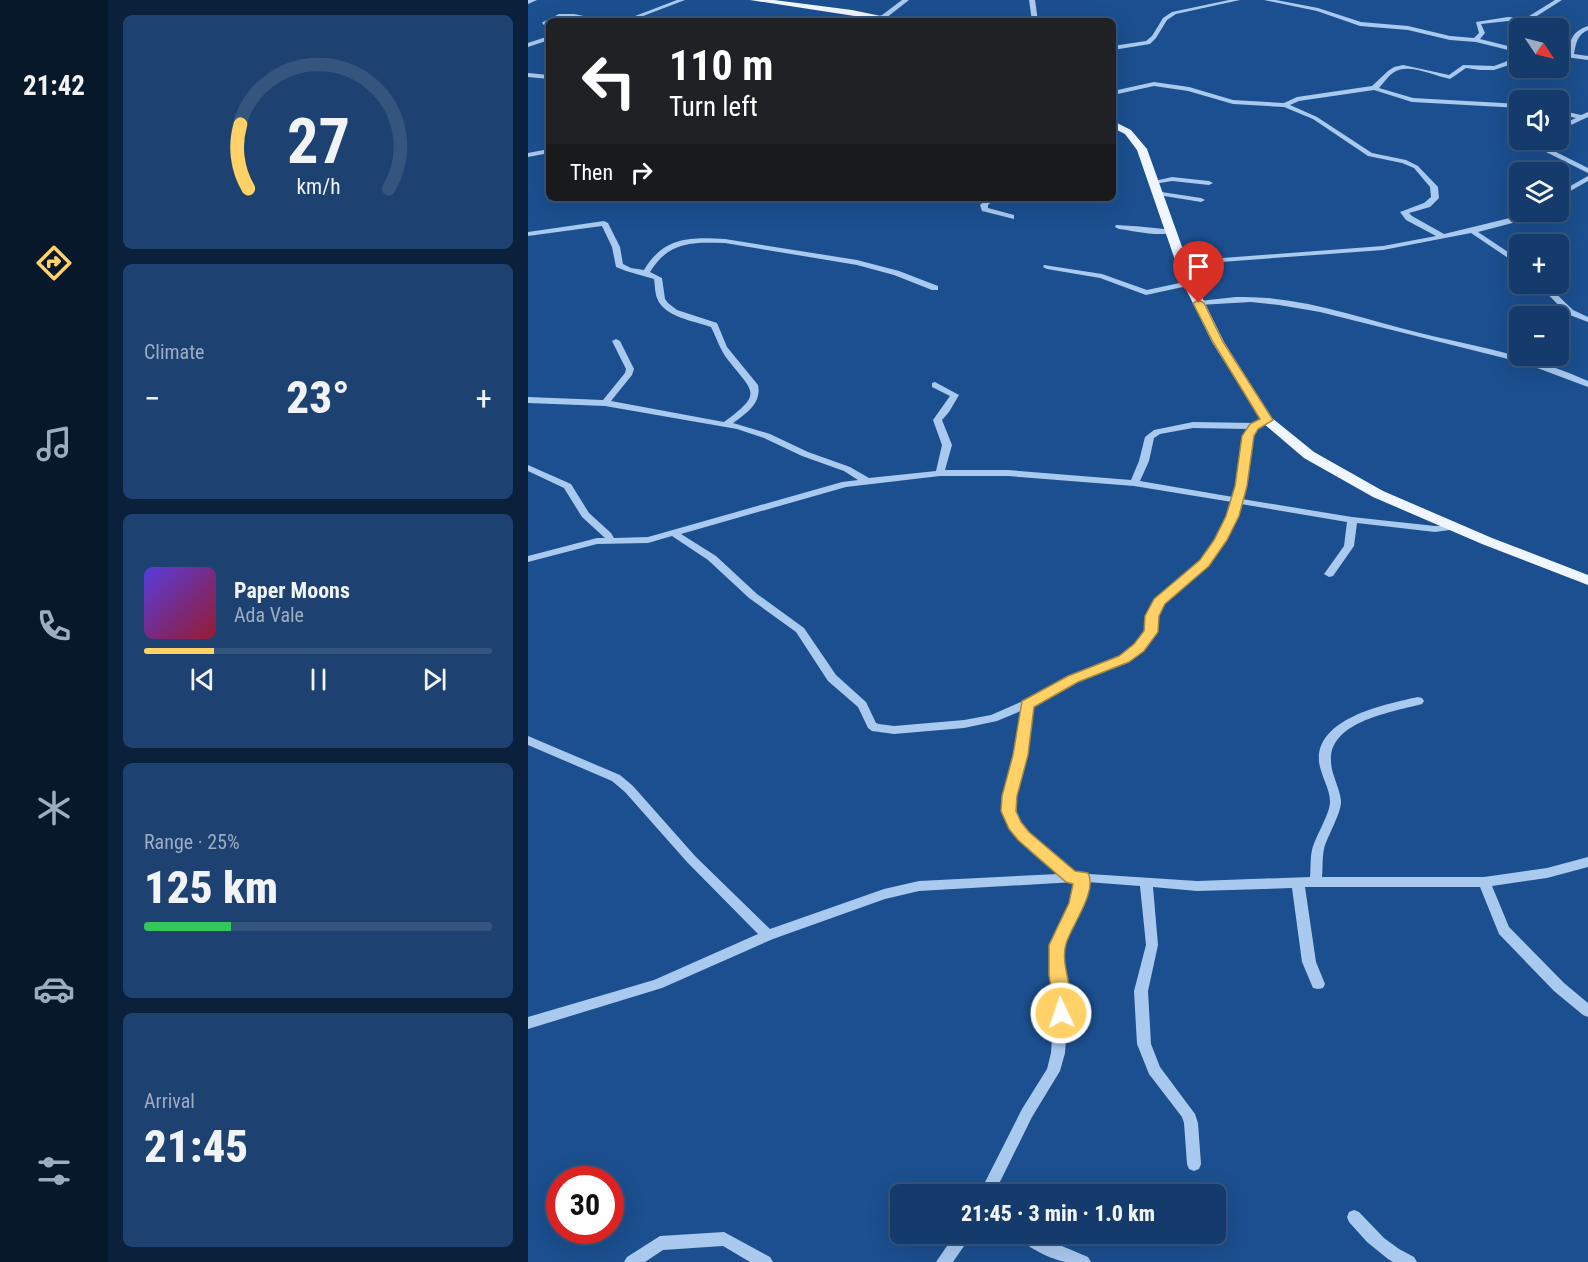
<!DOCTYPE html>
<meta charset="utf-8">
<style>
body{margin:0;font-family:"Roboto Condensed",sans-serif;background:#1d4271;color:#f1f3f6;height:100vh;display:flex;flex-direction:column;font-size:22px;white-space:nowrap}
*{box-sizing:border-box;margin:0}
p{font-size:20px;color:#9dadc1}
.icon{flex:none;width:33px;height:33px;fill:none;stroke:currentColor;stroke-width:2;stroke-linecap:round;stroke-linejoin:round}
.map{position:relative;flex:1;overflow:hidden}
.drawer{display:flex;flex-direction:column;gap:15px;padding:15px;background:#0b203b;width:420px}
.drawer>*{flex:none}
.top-card{position:absolute;left:18px;top:18px;width:570px;height:183px;border-radius:9px;box-shadow:0 6px 24px #0002,0 0 0 2px #33557e;background:#202124;color:#fff;overflow:hidden}
.needle{width:39px;rotate:125deg}
.controls{position:absolute;left:981px;top:18px;display:grid;gap:12px}
.controls a{display:grid;place-items:center;width:60px;height:60px;border-radius:9px;background:#143b6b;box-shadow:0 6px 24px #0002,0 0 0 2px #33557e;font-size:30px}
.speed{position:absolute;left:18px;top:1166px;display:flex;gap:12px;font-size:30px;font-weight:700;text-align:center}
.speed>*{display:grid;place-content:center;width:78px;height:78px;border-radius:50%;background:#143b6b;box-shadow:0 6px 24px #0002,0 0 0 2px #33557e;line-height:1}
.speed .limit{border:9px solid #d22;background:#fff;color:#111}
.pin{position:absolute;display:grid;place-items:center;width:51px;height:51px;color:#fff;margin:-62px -26px;border-radius:50% 50% 50% 0;rotate:-45deg;box-shadow:0 0 6px #0007}
.pin .icon{rotate:45deg}
.me{position:absolute;width:66px;margin:-33px;rotate:357deg;stroke-linejoin:round;filter:drop-shadow(0 0 4px #0008)}
.turn{display:flex;align-items:center;gap:21px;height:126px;padding:0 24px;font-size:27px}
.turn .icon{width:78px;height:78px;stroke-width:2.5}
.turn b{display:block;font-size:42px;line-height:51px}
.then{display:flex;align-items:center;height:57px;padding:0 24px;background:#0003;gap:12px;font-size:22px}
.big{font-size:45px;font-weight:800;line-height:1.1}
.drawer .card{flex:1;display:flex;flex-direction:column;justify-content:center;gap:9px;min-width:0;padding:0 21px;border-radius:9px;background:#1d4271}
.drawer .dial{align-items:center;gap:0}
.dial svg{height:156px;overflow:visible;fill:none;stroke:#33557e;stroke-width:7;stroke-linecap:round;text-anchor:middle}
.dial text{fill:#f1f3f6;stroke:none}
.song{display:flex;align-items:center;gap:18px}
.cover{width:72px;height:72px;border-radius:9px;background:linear-gradient(135deg,hsl(250 70% 55%),hsl(350 70% 35%))}
.played{height:6px;border-radius:3px;background:linear-gradient(90deg,#ffd166 20%,#33557e 20%)}
.keys{display:flex;justify-content:space-around;direction:ltr}
.heat{display:flex;justify-content:space-between;align-items:center;font-size:33px;direction:ltr}
.charge{height:9px;border-radius:4px;background:linear-gradient(90deg,#34c759 25%,#33557e 0)}
.trip{position:absolute;left:362px;top:1184px;width:336px;height:60px;border-radius:9px;background:#143b6b;box-shadow:0 6px 24px #0002,0 0 0 2px #33557e;font-weight:800;line-height:60px;text-align:center}
main{display:flex;flex:1;min-height:0}
.tabs{display:flex;flex-direction:column;width:108px;justify-content:space-around;align-items:center;background:#08182b;color:#9dadc1}
.tabs .icon{width:42px;height:42px}
.tabs .active{color:#ffd166}
.tabs b{font-size:27px;color:#f1f3f6}
.map>svg:first-child{display:block}
.lines{fill:none;stroke-linecap:round;stroke-linejoin:round}
.minor{fill:#a9c9ee;fill-rule:evenodd}
.major{fill:#f0f6ff;fill-rule:evenodd}
.route{fill:#ffd166;stroke:#a68842;stroke-width:1.5}
</style>
<main>
<nav class="tabs">
<b>21:42</b>
<svg class="icon active" aria-label="directions" viewBox="0 0 24 24"><path d="M12 3l9 9-9 9-9-9zM9 14v-3h6M13 9l2 2-2 2"/></svg>
<svg class="icon" aria-label="music" viewBox="0 0 24 24"><path d="M9 18V5l10-2v13"/><circle cx="6" cy="18" r="3"/><circle cx="16" cy="16" r="3"/></svg>
<svg class="icon" aria-label="phone" viewBox="0 0 24 24"><path d="M5 4h4l2 5-3 2q2 4 5 5l2-3 5 2v4C11 20 4 13 5 4z"/></svg>
<svg class="icon" aria-label="climate" viewBox="0 0 24 24"><path d="M12 3v18M4 7l16 10M4 17L20 7"/></svg>
<svg class="icon" aria-label="car" viewBox="0 0 24 24"><path d="M5 17H2v-5l4-1 3-4h7l3 4 3 1v5h-3M9 17h6M6 11h13"/><circle cx="7" cy="17" r="2"/><circle cx="17" cy="17" r="2"/></svg>
<svg class="icon" aria-label="filters" viewBox="0 0 24 24"><path d="M4 7h16M4 17h16"/><circle cx="9" cy="7" r="2"/><circle cx="15" cy="17" r="2"/></svg>
</nav>
<section class="drawer">
<div class="card dial"><svg viewBox="0 0 100 80">
<path d="M14 69A42 42 0 1 1 86 69"/>
<path d="M14 69A42 42 0 0 1 10 36" stroke="#ffd166"/>
<text x="50" y="56" font-size="32" font-weight="700">27</text>
<text x="50" y="72" font-size="11">km/h</text>
</svg></div>
<div class="card"><p>Climate</p>
<div class="heat"><a>−</a><b class="big">23°</b><a>+</a></div>
</div>
<div class="card">
<div class="song"><i class="cover"></i><div><b>Paper Moons</b><p>Ada Vale</p></div></div>
<div class="played"></div>
<div class="keys"><svg class="icon" aria-label="previous" viewBox="0 0 24 24"><path d="M18 5L8 12l10 7zM5 5v14"/></svg><svg class="icon" aria-label="pause" viewBox="0 0 24 24"><path d="M8 5v14M16 5v14"/></svg><svg class="icon" aria-label="next" viewBox="0 0 24 24"><path d="M6 5l10 7-10 7zM19 5v14"/></svg></div>
</div>
<div class="card"><p>Range · 25%</p><b class="big">125 km</b><div class="charge"></div></div>
<div class="card"><p>Arrival</p><b class="big">21:45</b></div>
</section>
<div class="map">
<svg width="1060" height="1262" viewBox="0 0 1060 1262">
<rect width="100%" height="100%" fill="#1b4f8f"/>
<g class="lines">
<g class="minor">
<polygon points="0,0 9,0 0,4"/>
<polygon points="149,0 157,0 102,21 94,21"/>
<polygon points="374,0 381,0 358,18 338,21 354,15"/>
<polygon points="501,0 507,0 510,21 504,21"/>
<polygon points="701,0 712,0 648,14 639,20 628,38 622,44 585,50 585,46 618,41 624,36 635,18 644,12"/>
<polygon points="736,0 748,0 790,8 833,22 880,26 922,36 946,38 951,33 948,22 980,17 998,18 1027,0 1034,0 1001,21 980,21 953,24 957,33 952,39 992,49 992,53 948,42 922,40 880,30 832,26 789,11"/>
<path d="M31,14H46L80,21C66,21 54,17 40,17C33,17 27,20 21,21V30L14,23L15,22Z"/>
<path d="M1060,26V30C1049,35 1048,43 1046,54L1060,56V60L1030,56V52L1040,54C1042,39 1045,31 1060,26Z"/>
<polygon points="21,36 21,40 0,47 0,43"/>
<path d="M992,54V59L981,65L966,70H952L938,68L922,79C906,76 879,62 865,73C859,77 856,83 851,88L885,98L992,104V108L884,102L846,90L771,101L762,105L789,117L844,153L878,160L890,166L910,187L911,198L902,207L881,213L884,216L916,234L986,217L1000,212H1008V214L992,221L950,232L992,260V266L943,233L855,250L652,265L651,263L655,261L855,246L908,236L878,220L872,212L896,203L903,197L902,187L886,168L874,163L840,156L785,119L756,107L705,104L660,91L626,86L585,95V91L626,82L661,87L705,100L756,103L769,97L844,86L860,71L866,67L875,65L921,75L935,65L966,66L977,62Z"/>
<polygon points="0,73 21,75 21,79 0,77"/>
<polygon points="1030,110 1053,115 1060,112 1060,117 1030,131 1030,126 1048,118 1030,114"/>
<polygon points="1013,140 1019,140 1016,146 1060,168 1060,173 1010,148 1009,147"/>
<polygon points="21,149 21,153 0,157 0,153"/>
<polygon points="1060,176 1060,181 1030,198 1030,193"/>
<polygon points="644,177 681,181 685,183 681,185 644,181 626,184 622,182"/>
<polygon points="627,191 673,198 677,200 673,202 630,195 627,195"/>
<polygon points="110,198 119,198 111,203 107,201"/>
<polygon points="460,198 468,198 460,205 460,208 486,215 486,219 454,211 452,205"/>
<path d="M76,221L80,223L92,247L95,264L103,268L116,270C136,237 161,237 197,239L329,260L371,271L410,286V290H404L366,275L329,265L197,243C164,242 141,241 122,272L134,278L137,299L140,303L149,310L189,323L199,347L230,385C234,403 218,414 205,423L242,434L280,452L322,467L341,478L408,471L414,445L405,420L422,396L404,387V383L407,382L431,395L421,412L414,420L424,445L417,470H480L603,480L611,461L617,437L626,430L665,422L727,423L739,417L743,420L742,422L726,431L714,499L824,517L907,526L929,525L931,527L929,529L907,532L829,523L826,546L805,576L801,577L796,574L816,546L819,522L713,504L710,516L697,540L680,565L635,604L629,616L628,632L623,641L600,662L549,682L504,706L499,756L488,798L489,815L492,823L501,835L546,873L669,881L782,877C783,869 782,858 784,850C787,837 802,814 802,802C802,789 793,776 791,762C787,718 858,704 890,697L894,698L896,701L894,704C865,712 801,721 803,761C803,774 812,788 813,801C814,812 799,837 796,849C794,858 795,868 794,877H956L1019,868L1060,857V867L1019,878L964,886L981,927L1036,983L1060,1003V1017L1055,1015L1026,991L971,934L952,887H777L788,962L797,984L795,988L790,989L785,988L774,962L764,888L669,891L625,887L630,945L620,991L623,1044L632,1067L667,1114L670,1123L673,1164L671,1169L666,1171L661,1169L659,1164L656,1123L654,1117L621,1074L609,1044L606,991L618,945L612,886L559,882L555,903L535,945L537,975L541,999L537,1053L532,1071L504,1117L466,1194H451L494,1109L519,1069L523,1053L527,999L523,975V945L543,903L547,882L391,891L357,899L245,939L134,988L0,1029V1017L126,980L230,934L159,862L97,792L84,781L0,745V736L92,775L105,786L167,856L242,929L356,889L391,881L530,874C506,855 472,832 476,798C478,784 484,771 487,757C490,742 491,726 493,711L469,721L436,728L366,734L344,731L340,728L330,707L300,681L268,632L221,598L180,560L144,536L120,543L69,544L0,562V556L69,538H77L54,517L36,488L0,471V465L43,484L61,513L83,533L86,538L120,537L314,482L330,480L316,471L274,456L236,438L209,429L77,406L0,403V397L75,400L97,373L98,369L84,341L88,339L92,341L106,369L104,375L83,401L196,422C235,393 226,393 200,360C192,350 189,339 183,327C166,321 136,317 129,298C127,293 127,285 126,279L98,271L88,267L84,247L74,226L0,236V232ZM665,428L719,429L705,497L612,481L621,461L626,438L632,434ZM412,476H480L606,486L704,502L700,516L687,540L672,561L627,600L619,616L618,632L615,637L592,656L541,676L495,701L463,715L436,720L366,726L351,724L348,723L338,702L308,675L276,628L229,594L188,556L153,534L318,487Z"/>
<path d="M588,225C595,225 644,229 648,231C635,238 606,231 591,229L587,227Z"/>
<polygon points="516,265 574,274 619,290 661,281 665,283 664,285 618,295 572,278 519,269 515,267"/>
<polygon points="1010,284 1018,284 1045,310 1060,317 1060,322 1039,314"/>
<path d="M708,297C771,295 832,318 892,333C949,347 1006,356 1060,381V387L996,363L792,312L751,305L723,302L671,305L667,303L671,301Z"/>
<polygon points="826,1210 831,1212 856,1238 871,1249 886,1257 889,1262 865,1262 860,1259 839,1242 821,1222 819,1217 821,1212"/>
<polygon points="196,1232 242,1257 245,1262 222,1262 195,1246 135,1250 117,1262 96,1262 99,1257 132,1236"/>
<polygon points="428,1233 445,1233 425,1262 408,1262"/>
<path d="M487,1233H507L522,1241L560,1257L563,1262C555,1262 546,1262 538,1262C524,1260 493,1245 487,1233Z"/>
</g>
<g class="major">
<polygon points="222,0 246,0 324,10 377,21 359,21"/>
<polygon points="585,121 603,130 619,149 667,283 696,342 744,418 786,452 855,491 964,538 1060,575 1060,585 954,544 845,497 776,458 735,423 684,342 655,283 609,150 597,134 585,128"/>
</g>
</g>
<path class="route" d="M671,300L676,303L695,342L745,420L730,429L726,436L719,486L711,516L699,540L681,566L637,604L631,616L630,632L616,651L601,662L550,682L506,707L500,755L489,796L488,811L493,822L501,832L547,871L560,873C570,891 543,926 538,944C531,968 551,996 539,1019L533,1021L527,1019L524,1013L525,999L521,975V945L541,903L545,884L538,882L490,840L481,829L473,811L474,796L485,755L494,701L540,676L591,656L606,644L616,631L617,616L626,599L672,560L686,540L698,516L707,486L714,436L722,424L732,419L685,342L665,303Z"/>
</svg>
<div class="controls">
<a><svg class="needle" viewBox="-14 -14 28 28"><path d="M0-13l5 13h-10z" fill="#e53935"/><path d="M0 13l5-13h-10z" fill="#9dadc1"/></svg></a>
<a><svg class="icon" aria-label="sound" viewBox="0 0 24 24"><path d="M4 9h4l5-4v14l-5-4H4zM17 9q2 3 0 6"/></svg></a>
<a><svg class="icon" aria-label="layers" viewBox="0 0 24 24"><path d="M12 4l9 5-9 5-9-5zM3 14l9 5 9-5"/></svg></a>
<a>+</a>
<a>−</a>
</div>
<div class="speed"><div class="limit">30</div></div>
<div class="pin" style="left:671px;top:303px;background:#d93025"><svg class="icon" aria-label="arrive" viewBox="0 0 24 24"><path d="M6 21V4h12l-3 4 3 4H6"/></svg></div>
<svg class="me" style="left:533px;top:1013px" viewBox="-20 -20 40 40"><circle r="17" fill="#ffd166" stroke="#fff" stroke-width="3"/><path d="M0-11L8 9 0 5-8 9z" fill="#fff"/></svg>
<div class="trip">21:45 · 3 min · 1.0 km</div>
<div class="top-card">
<div class="turn"><svg class="icon" aria-label="left" viewBox="0 0 24 24"><path d="M17 20v-9H6M10 6l-5 5 5 5"/></svg><div><b>110 m</b>Turn left</div></div>
<div class="then">Then<svg class="icon" aria-label="right" viewBox="0 0 24 24"><path d="M7 20v-9h11M14 6l5 5-5 5"/></svg></div>
</div>
</div>
</main>
